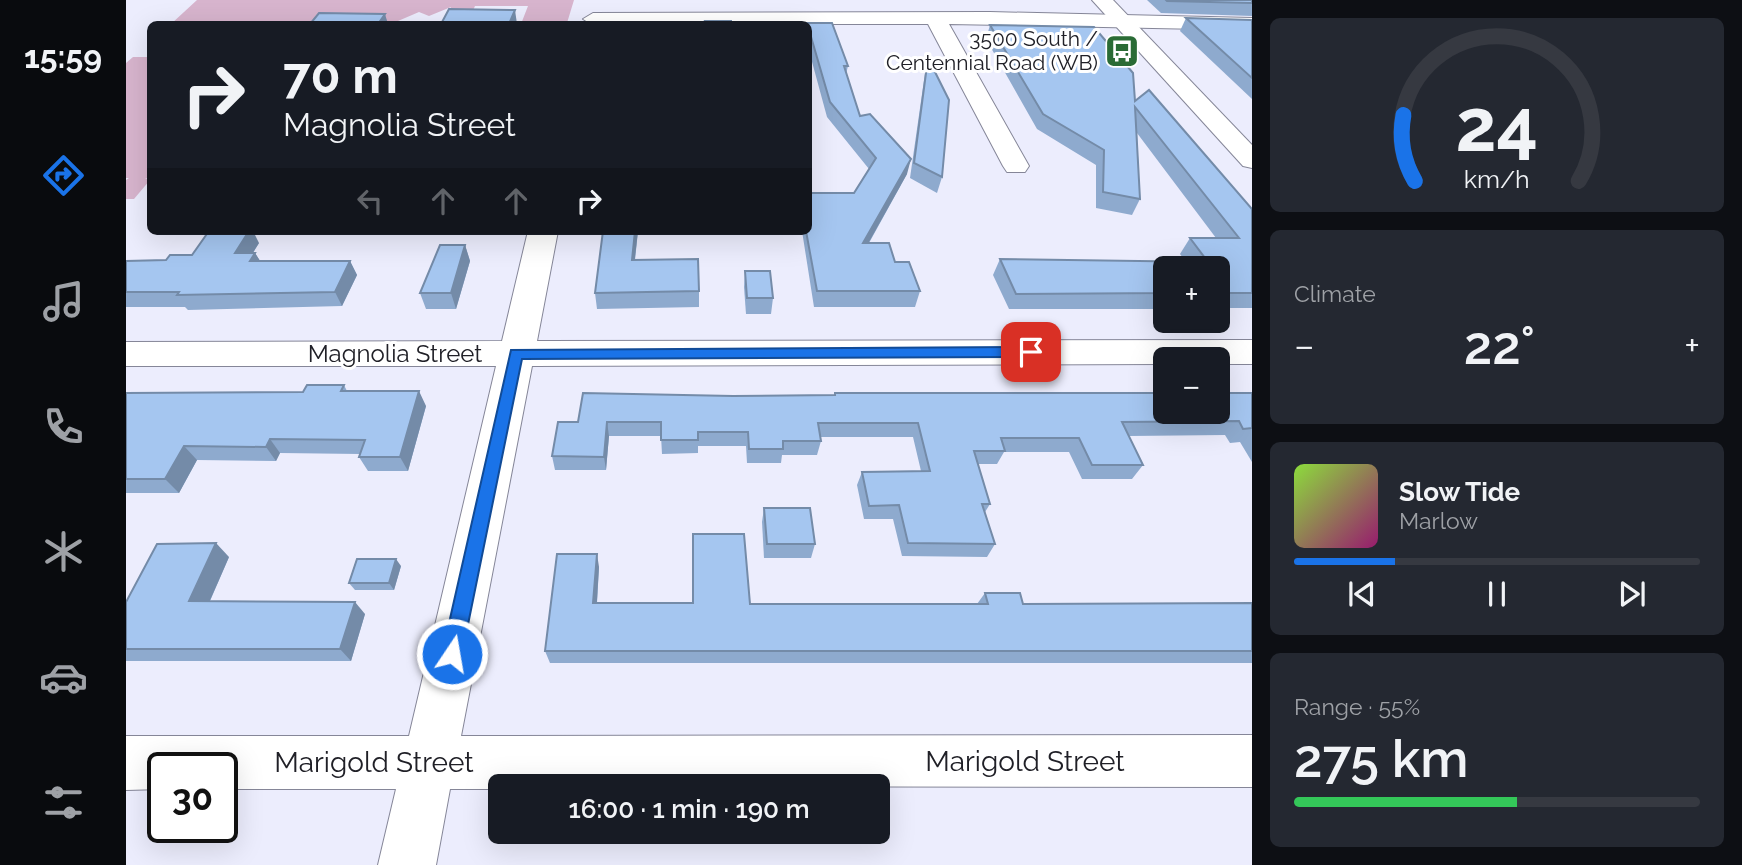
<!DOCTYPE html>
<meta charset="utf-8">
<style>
body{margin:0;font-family:Raleway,sans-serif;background:#242831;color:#f1f3f6;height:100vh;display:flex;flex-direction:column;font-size:26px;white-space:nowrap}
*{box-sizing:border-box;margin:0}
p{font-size:23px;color:#9ea1a6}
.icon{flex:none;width:38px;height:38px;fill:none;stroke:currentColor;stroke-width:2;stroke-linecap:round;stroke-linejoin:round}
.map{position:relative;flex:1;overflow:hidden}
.side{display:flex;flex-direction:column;gap:18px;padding:18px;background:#0d0f14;width:490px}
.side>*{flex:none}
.guide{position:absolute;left:21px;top:21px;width:665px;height:214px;border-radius:10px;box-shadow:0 7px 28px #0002;background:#171b24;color:#f1f3f6;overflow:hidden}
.fabs{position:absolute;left:1027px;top:256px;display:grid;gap:14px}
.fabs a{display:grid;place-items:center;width:77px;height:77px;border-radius:10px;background:#171b24;box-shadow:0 7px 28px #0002;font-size:35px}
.speed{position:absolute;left:21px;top:752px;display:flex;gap:14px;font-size:35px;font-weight:700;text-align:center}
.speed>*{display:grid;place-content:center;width:91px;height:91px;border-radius:50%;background:#171b24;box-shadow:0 7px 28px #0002;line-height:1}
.speed .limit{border:4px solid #111;border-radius:10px;background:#fff;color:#111}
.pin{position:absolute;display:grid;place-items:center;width:60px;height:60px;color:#fff;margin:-30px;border-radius:14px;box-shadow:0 4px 10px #0006}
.me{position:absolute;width:77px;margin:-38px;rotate:12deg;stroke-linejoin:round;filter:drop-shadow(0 0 5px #0008)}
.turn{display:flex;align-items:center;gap:24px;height:147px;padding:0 21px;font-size:32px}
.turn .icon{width:91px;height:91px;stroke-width:2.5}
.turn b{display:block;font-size:49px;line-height:60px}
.lanes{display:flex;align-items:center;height:66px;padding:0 21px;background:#0003;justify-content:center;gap:35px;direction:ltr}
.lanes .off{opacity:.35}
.big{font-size:52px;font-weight:600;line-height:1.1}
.side .tile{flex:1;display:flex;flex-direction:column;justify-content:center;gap:10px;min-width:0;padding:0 24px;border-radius:10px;background:#242831}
.side .dial{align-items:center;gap:0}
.dial svg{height:182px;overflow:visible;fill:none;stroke:#363941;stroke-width:7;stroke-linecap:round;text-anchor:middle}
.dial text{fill:#f1f3f6;stroke:none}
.song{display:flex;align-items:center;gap:21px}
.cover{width:84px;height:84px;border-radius:10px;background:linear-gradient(135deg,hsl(90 70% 55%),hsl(320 70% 35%))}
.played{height:7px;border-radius:4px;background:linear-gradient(90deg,#1a73e8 25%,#363941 25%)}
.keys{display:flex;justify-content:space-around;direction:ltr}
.heat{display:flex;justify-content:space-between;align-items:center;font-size:38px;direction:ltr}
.charge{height:10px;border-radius:5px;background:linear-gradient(90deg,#34c759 55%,#363941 0)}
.trip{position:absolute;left:362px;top:774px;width:402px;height:70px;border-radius:10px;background:#171b24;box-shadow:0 7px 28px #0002;font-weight:600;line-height:70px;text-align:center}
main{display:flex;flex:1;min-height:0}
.tabs{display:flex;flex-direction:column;width:126px;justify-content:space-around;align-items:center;background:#090b0e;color:#9ea1a6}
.tabs .icon{width:49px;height:49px}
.tabs .active{color:#1a73e8}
.tabs b{font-size:32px;color:#f1f3f6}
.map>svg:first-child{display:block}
.green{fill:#d7b4cd}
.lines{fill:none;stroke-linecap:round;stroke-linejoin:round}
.minor-casing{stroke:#858698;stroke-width:2}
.major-casing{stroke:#858698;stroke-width:2}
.minor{fill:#fff;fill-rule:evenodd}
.major{fill:#fff;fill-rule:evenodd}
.wall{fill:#8eaace}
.shaded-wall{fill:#748ba8}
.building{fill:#a5c6f0;stroke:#748ba8;stroke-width:2}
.route{fill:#1a73e8;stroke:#114b97;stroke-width:2}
.labels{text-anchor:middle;stroke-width:6;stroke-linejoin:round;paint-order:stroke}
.far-poi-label{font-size:21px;fill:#202027;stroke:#fff;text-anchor:end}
.street-label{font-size:24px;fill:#202027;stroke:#fff}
.near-street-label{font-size:28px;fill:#202027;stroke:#fff}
</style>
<main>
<nav class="tabs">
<b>15:59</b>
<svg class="icon active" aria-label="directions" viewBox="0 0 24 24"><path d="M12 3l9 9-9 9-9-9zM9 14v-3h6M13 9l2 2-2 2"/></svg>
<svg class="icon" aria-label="music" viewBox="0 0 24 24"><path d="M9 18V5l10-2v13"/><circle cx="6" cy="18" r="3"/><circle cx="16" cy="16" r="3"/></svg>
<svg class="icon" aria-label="phone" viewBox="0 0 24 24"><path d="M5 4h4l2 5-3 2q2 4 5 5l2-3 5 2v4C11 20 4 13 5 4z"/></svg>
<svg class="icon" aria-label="climate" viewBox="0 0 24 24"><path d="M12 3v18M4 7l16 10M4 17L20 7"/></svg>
<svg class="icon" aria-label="car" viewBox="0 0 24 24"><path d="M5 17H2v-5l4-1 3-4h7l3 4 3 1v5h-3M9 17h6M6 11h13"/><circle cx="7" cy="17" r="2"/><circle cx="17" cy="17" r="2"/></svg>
<svg class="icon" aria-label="filters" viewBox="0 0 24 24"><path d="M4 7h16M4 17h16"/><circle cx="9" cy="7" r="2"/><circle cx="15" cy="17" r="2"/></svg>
</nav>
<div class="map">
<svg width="1126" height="865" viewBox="0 0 1126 865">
<rect width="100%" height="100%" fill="#ecedfd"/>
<g class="green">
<polygon points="71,0 448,0 441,23 437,24 395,24 402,6 349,6 344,17 320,17 325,7 303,16 293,12 272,21 45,24"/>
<polygon points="7,57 24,57 24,178 19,178 24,180 8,199 0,199 0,180 3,178 0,178 0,63"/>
</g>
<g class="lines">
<g class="minor-casing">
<g id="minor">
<polygon points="864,12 1126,18 1126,30 823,24 903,166 899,172 881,172 877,166 802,24 465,24 457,19 467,13"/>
<polygon points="402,231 432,231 411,341 1126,340 1126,364 1092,364 1092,359 1040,359 1040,364 406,366 335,736 1126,735 1126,787 374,786 374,789 324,789 310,865 252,865 270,789 96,789 96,768 37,768 37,789 0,790 0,736 283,736 370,366 0,366 0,342 376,341"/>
</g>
</g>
<g class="major-casing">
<polygon id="major" points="966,0 987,0 1126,145 1126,168 1117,166"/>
</g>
<use href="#minor" class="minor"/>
<use href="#major" class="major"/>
</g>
<g class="wall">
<polygon points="1021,0 1126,0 1126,16 1035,13"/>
<polygon points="1060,18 1126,20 1126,99 1054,31"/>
<polygon points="681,23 722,66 720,74 734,116 781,174 743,243 769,262 794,291 789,307 688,307 676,231 682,231 728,193 743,169 701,117 682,47 682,24 681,24"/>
<polygon points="864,25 1009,101 1126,209 1126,308 1092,308 1092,268 1040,268 1040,309 883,309 867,275 874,259 1060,262 1054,254 1064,238 1090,238 1011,133 1014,199 1006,215 970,208 970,165 911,129 860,39"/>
<polygon points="802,58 816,177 811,193 784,178 799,73"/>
<polygon points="477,231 512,231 509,260 573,291 573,307 471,309 469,293"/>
<polygon points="133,243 127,253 129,253 134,261 224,261 231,275 216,306 62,310 59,307 0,307 0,261 40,260"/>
<polygon points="339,245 344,261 330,309 300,309 294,293"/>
<polygon points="619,271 647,298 645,314 620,314 618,287"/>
<polygon points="218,385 221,391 300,406 282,471 242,471 233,457 234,454 154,453 150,461 71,460 53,493 0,493 0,393 177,392"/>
<polygon points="709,393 1126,393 1126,462 1114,442 1104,443 1099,435 1003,436 1017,465 1006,479 956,479 943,452 878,452 871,464 852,464 864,504 859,512 869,544 861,557 776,556 767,519 738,519 731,485 736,472 795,471 787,437 694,437 695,441 691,455 656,455 655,463 621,463 620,446 572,446 572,453 536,454 535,436 483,436 480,470 429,470 426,456 452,422 607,396 708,395"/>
<polygon points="638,508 689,544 685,558 638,558 636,522"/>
<polygon points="103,557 84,601 239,614 225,661 0,661 0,602"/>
<polygon points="275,566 268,590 229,590 223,583"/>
<polygon points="473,567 471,603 851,604 859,593 897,604 1126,603 1126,663 424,663 419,651"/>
</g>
<g class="shaded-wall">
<polygon points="389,10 391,24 383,24"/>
<polygon points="259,14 262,24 252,24"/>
<polygon points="785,159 781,174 734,258 737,243"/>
<polygon points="123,231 127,231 133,243 117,268 109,253"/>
<polygon points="509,231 512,231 507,275 506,260"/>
<polygon points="339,245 344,261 330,309 325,293"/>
<polygon points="129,253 138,267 124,261"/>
<polygon points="224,261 231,275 216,306 209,292"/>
<polygon points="293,391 300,406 282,471 274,457"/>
<polygon points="481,422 483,436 480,470 478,457"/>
<polygon points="144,439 154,453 150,461 140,447"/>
<polygon points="58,446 71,460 53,493 39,479"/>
<polygon points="90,543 103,557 78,614 63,601"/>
<polygon points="471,554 473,567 470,616 467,603"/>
<polygon points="270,559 275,566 268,590 263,583"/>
<polygon points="229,602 239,614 225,661 214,649"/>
</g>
<g class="building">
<polygon points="1040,0 1126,0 1126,3 1041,1"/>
<polygon points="323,9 389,10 383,24 315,24"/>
<polygon points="193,13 259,14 252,24 184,24"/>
<polygon points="1060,18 1126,20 1126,78"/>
<polygon points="579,21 605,21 605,24 580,24"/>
<polygon points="681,23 706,23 722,66 718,66 734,116 744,114 785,159 737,243 763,243 769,262 783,262 794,291 691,291 680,231 682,231 682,193 728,193 750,158 704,102"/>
<polygon points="864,25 968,27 1007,73 1009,101 1023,90 1126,209 1126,293 1092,293 1092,268 1040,268 1040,293 890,294 874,259 1082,262 1064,238 1113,238 1009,107 1014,199 977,192 978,150 917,114"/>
<polygon points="802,58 823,100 816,177 788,163"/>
<polygon points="83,231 123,231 109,253 129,253 124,261 224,261 209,292 51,295 53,292 0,292 0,261 40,260 44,255 66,255"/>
<polygon points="477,231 509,231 506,260 572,259 573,291 469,293"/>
<polygon points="314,245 339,245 325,293 294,293"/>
<polygon points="619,271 644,271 647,298 621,298"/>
<polygon points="181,385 218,385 215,391 293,391 274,457 233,457 239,440 144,439 140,447 58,446 39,479 0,479 0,393 177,392"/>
<polygon points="457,393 607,396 709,395 709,393 1040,393 1040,411 1092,411 1092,393 1126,393 1126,428 1117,429 1113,421 996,422 1017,465 966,465 953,438 875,438 879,451 848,451 864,504 856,504 869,544 782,543 773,505 743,506 736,472 804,471 792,423 692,423 695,441 657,441 657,449 623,449 622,432 572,432 572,440 535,440 535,422 481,422 478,457 426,456 432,422 452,422"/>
<polygon points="638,508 684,508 689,544 641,544"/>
<polygon points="567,534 618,534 624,604 862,604 859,593 894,593 897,604 1126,603 1126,651 419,651 431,554 471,554 467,603 567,603"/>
<polygon points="90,543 63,601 229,602 214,649 0,649 0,602 31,544"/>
<polygon points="231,559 270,559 263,583 223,583"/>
</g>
<polygon class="route" points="905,347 912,352 905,357 396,359 336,654 333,661 326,664 319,661 316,654 385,350"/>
<defs>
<g id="bus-square" transform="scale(1.75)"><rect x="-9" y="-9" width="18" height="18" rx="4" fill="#2a6b35" stroke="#fff"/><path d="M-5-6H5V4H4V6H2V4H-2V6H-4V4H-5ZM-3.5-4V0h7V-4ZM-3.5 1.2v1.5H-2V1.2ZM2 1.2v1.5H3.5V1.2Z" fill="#fff"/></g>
</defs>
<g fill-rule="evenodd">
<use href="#bus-square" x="996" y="51"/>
</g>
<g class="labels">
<g class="far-poi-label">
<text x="972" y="46">3500 South /<tspan x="972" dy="24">Centennial Road (WB)</tspan></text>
</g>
<g class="street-label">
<text x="269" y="362">Magnolia Street</text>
</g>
<g class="near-street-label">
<text x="899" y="771">Marigold Street</text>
<text x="248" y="772">Marigold Street</text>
</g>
</g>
</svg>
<div class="fabs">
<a>+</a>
<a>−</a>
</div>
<div class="speed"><div class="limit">30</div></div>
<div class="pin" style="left:905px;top:352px;background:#d93025"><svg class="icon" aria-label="arrive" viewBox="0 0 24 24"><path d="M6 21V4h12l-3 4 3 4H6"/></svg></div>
<svg class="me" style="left:326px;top:654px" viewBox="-20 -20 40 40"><circle r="17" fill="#1a73e8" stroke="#fff" stroke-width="3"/><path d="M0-11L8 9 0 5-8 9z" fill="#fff"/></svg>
<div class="trip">16:00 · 1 min · 190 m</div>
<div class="guide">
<div class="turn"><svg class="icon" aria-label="right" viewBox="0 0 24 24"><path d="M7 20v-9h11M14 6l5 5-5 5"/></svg><div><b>70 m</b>Magnolia Street</div></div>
<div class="lanes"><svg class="icon off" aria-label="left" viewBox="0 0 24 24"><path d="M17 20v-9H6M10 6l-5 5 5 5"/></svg><svg class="icon off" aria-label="ahead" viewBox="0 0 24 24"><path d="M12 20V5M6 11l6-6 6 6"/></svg><svg class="icon off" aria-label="ahead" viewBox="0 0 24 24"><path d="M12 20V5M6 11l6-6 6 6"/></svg><svg class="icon" aria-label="right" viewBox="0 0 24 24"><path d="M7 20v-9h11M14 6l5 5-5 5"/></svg></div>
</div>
</div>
<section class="side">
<div class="tile dial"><svg viewBox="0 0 100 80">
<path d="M14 69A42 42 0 1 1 86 69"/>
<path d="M14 69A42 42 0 0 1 9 40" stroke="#1a73e8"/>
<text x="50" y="56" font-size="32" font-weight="700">24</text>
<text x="50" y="72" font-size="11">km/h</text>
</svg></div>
<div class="tile"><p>Climate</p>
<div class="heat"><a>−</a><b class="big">22°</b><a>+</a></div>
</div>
<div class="tile">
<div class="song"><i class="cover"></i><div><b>Slow Tide</b><p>Marlow</p></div></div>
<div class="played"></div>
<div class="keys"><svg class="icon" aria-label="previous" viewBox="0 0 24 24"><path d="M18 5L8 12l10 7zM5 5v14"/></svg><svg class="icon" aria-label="pause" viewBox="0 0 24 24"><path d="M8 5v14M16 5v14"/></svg><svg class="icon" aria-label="next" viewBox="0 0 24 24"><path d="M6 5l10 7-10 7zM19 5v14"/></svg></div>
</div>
<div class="tile"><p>Range · 55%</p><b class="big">275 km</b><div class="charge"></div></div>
</section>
</main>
